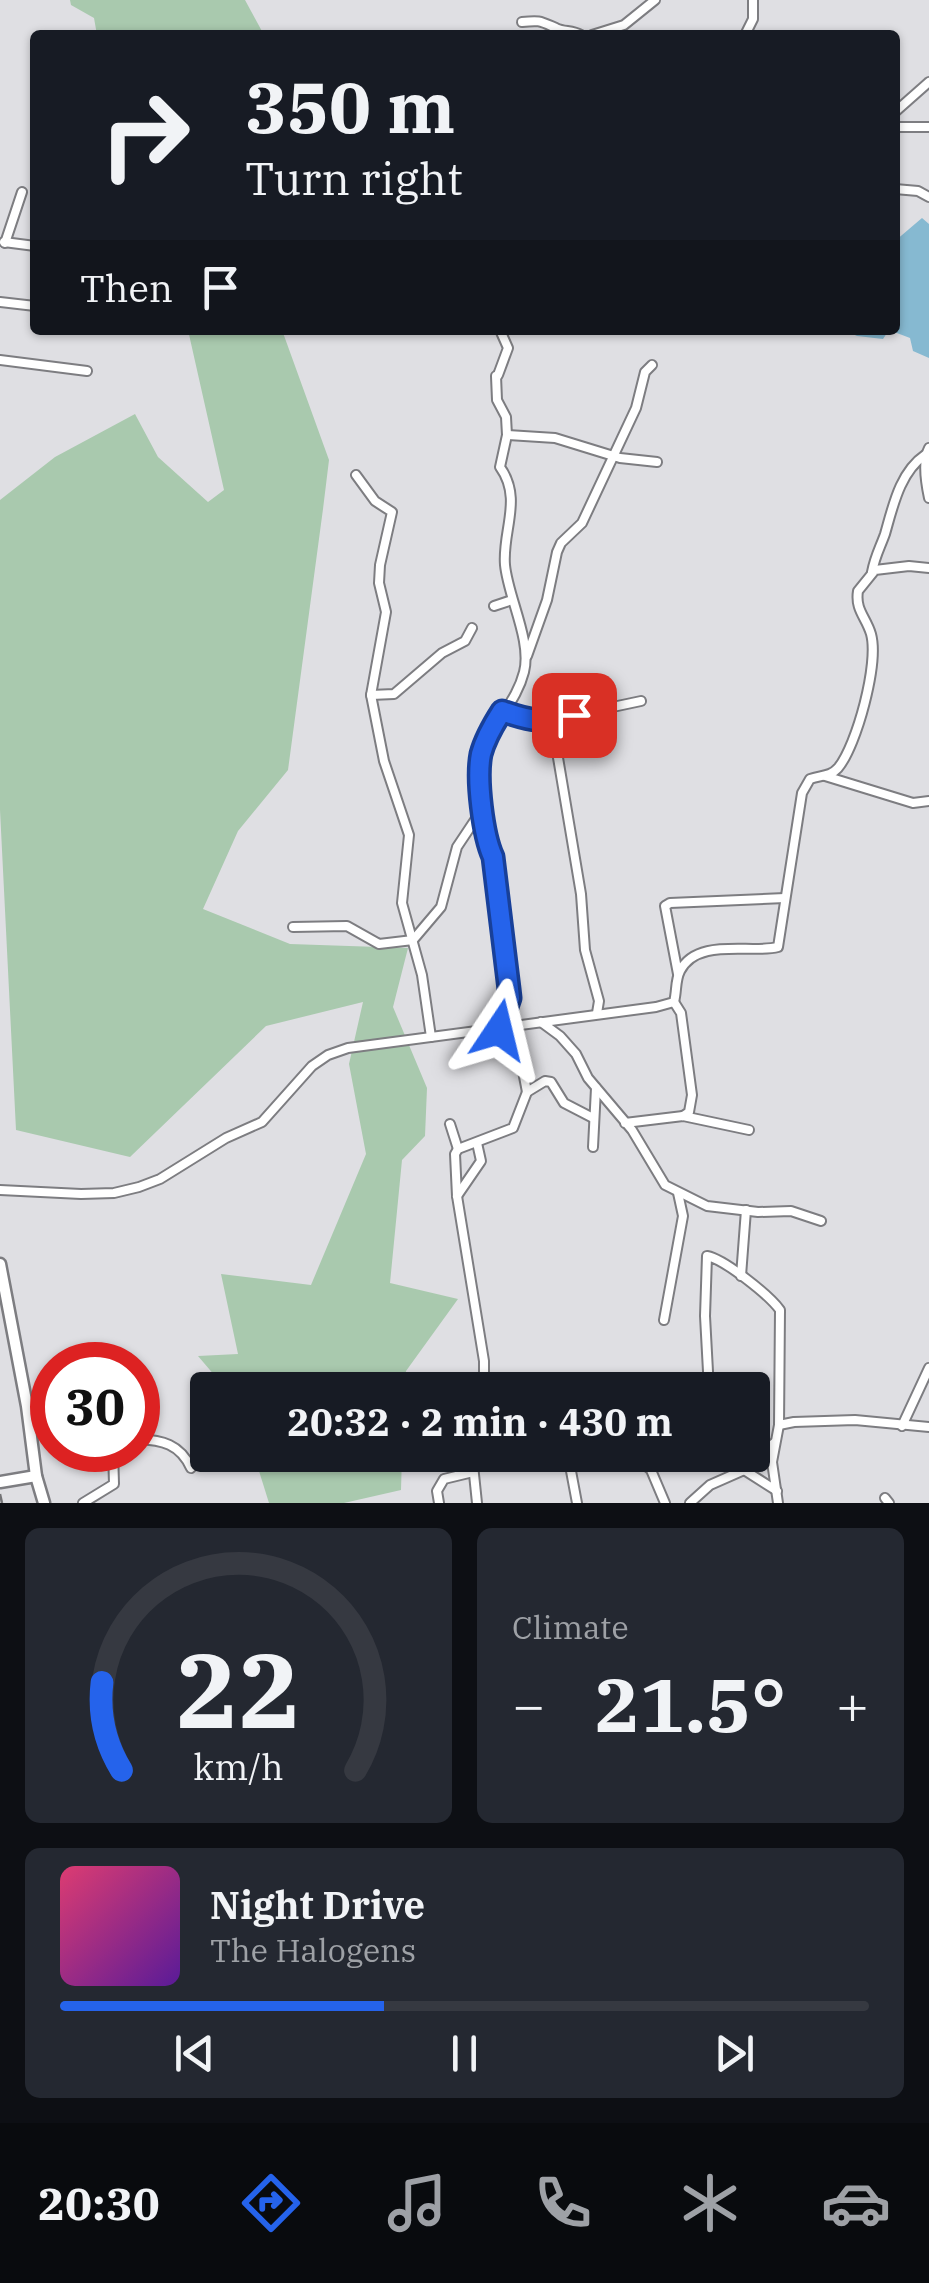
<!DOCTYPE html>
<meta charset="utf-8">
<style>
body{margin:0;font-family:"IBM Plex Serif",serif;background:#242831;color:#f1f3f6;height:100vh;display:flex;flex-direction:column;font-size:38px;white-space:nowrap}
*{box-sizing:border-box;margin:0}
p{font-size:32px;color:#9ea1a6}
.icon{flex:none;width:55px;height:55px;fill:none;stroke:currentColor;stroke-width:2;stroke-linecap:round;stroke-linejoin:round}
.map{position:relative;height:1503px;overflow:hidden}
.sheet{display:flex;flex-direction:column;gap:25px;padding:25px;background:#0d0f14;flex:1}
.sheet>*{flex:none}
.hud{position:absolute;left:30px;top:30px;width:870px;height:305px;border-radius:10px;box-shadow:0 2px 8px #0004;background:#171b24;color:#f1f3f6;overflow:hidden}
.speed{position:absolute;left:30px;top:1342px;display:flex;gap:20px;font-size:50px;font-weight:700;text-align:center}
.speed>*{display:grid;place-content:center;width:130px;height:130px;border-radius:50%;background:#171b24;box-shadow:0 2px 8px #0004;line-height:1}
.speed .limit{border:15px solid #d22;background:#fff;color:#111}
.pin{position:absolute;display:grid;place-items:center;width:85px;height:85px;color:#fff;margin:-42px;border-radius:20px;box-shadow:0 5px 15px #0006}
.me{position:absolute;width:110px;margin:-55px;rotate:10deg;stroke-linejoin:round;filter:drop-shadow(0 0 8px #0008)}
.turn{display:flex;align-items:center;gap:35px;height:210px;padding:0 50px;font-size:45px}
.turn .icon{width:130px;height:130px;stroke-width:2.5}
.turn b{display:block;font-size:70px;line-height:85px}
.then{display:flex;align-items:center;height:95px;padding:0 50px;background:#0003;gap:20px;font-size:38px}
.big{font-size:75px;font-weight:700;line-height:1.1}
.sheet .tile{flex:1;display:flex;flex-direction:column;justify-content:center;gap:15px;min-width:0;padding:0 35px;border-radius:15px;background:#242831}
.sheet .dial{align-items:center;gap:0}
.dial svg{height:260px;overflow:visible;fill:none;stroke:#363941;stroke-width:7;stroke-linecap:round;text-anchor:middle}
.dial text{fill:#f1f3f6;stroke:none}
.song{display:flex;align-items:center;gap:30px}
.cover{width:120px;height:120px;border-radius:15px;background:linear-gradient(135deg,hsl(340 70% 55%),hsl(270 70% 35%))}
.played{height:10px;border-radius:5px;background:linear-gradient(90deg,#2563eb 40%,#363941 40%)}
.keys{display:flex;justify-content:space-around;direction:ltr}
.heat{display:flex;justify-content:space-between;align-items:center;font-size:55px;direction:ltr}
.sheet .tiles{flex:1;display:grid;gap:25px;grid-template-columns:1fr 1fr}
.tile:last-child{grid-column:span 2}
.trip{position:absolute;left:190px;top:1372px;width:580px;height:100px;border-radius:10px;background:#171b24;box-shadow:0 2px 8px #0004;font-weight:700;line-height:100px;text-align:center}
.dock{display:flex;height:160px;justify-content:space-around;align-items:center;background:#090b0e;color:#9ea1a6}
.dock .icon{width:70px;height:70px}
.dock .current{color:#2563eb}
.dock b{font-size:45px;color:#f1f3f6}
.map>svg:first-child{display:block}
.green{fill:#a9c9ae}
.water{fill:#86b9d1}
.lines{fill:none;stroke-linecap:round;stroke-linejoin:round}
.minor-casing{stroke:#7d7d81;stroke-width:12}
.major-casing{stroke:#7d7d81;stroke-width:15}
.minor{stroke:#fff;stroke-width:8}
.major{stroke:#fff;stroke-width:10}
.rail{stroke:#737376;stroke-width:2.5;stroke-dasharray:18 18;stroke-linecap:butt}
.route-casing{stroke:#184099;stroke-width:25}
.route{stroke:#2563eb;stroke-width:18}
</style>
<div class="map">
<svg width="929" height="1503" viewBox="0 0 929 1503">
<rect width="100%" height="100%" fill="#dfdfe3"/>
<g class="green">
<polygon points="70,0 245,0 264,35 97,35 94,18 71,5"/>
<polygon points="188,330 282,330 329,460 323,509 288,770 238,831 203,909 290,944 408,948 393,1007 427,1088 425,1136 402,1160 390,1283 458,1299 406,1371 405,1390 227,1390 198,1356 238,1354 221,1274 311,1285 366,1154 349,1064 363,1002 266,1026 130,1157 16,1130 0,810 0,500 55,457 135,414 158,457 208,502 224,490"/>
<polygon points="254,1455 402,1455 401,1490 344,1503 269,1503"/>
</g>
<polygon class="water" points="922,218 929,224 929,358 913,351 910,338 889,330 883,339 857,336 844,330 895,330 895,241"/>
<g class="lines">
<g class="minor-casing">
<g id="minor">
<path d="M522,22C540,20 540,21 556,28C564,32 572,30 581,35"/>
<polyline points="592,35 624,25 655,0"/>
<polyline points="745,35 753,19 753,0"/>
<polyline points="895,112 929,82"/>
<polyline points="895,127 929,127"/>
<polyline points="895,189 918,191 929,197"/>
<polyline points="4,242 35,246"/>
<polyline points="5,243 22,192"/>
<polyline points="0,302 35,306"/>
<polyline points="0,360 87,371"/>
<polyline points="498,375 508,348 500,330"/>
<path d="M496,376L497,400L506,417L507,435L500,467C523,499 502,531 505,565C508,597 532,641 524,672C515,708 485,726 479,770L509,989L510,998L499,1030"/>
<polyline points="507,435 555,438 620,458 657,462"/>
<path d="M929,448C922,461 926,484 929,498"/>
<polyline points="356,475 375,501 392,512 380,565 379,583 386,612 371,695 384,761 409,835 402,903 422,975 431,1037"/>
<path d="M872,572C875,556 880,548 885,534C893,506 900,472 925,455"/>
<polyline points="494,606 512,600"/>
<polyline points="527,656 547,600 557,552 561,543 582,523 636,408 645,372 652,365"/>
<polyline points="371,695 394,694 442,653 465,641 472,628"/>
<polyline points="502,711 531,721 556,722"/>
<polyline points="825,776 913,803 929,801"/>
<polyline points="293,927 347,926 379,944 413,940 441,907 457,847 481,811"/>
<polyline points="678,974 665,906 670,903 785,898"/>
<polyline points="674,1002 681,1013 692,1095 689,1112 683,1116"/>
<polyline points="597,1013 599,1001 585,950 581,894 553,728 561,718 641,701"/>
<polyline points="541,1022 560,1036 576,1054 588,1078 632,1130 665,1185 707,1206 758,1212 791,1211 821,1221"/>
<polyline points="516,1035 527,1092"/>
<polyline points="625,1123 683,1116 749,1130"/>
<polyline points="450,1124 458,1149"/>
<polyline points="593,1147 596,1088"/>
<path d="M0,1190L81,1194L114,1193L139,1187L160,1179L226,1138L262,1122L312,1066L328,1055L348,1048L656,1007L674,1002C677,991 675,981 680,971C697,937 750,954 778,947L802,793L810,779C820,775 830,777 838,768C857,745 879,663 871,634C866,617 855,610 858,591L875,570L909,566L929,568"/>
<polyline points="457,1196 481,1161 477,1143"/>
<polyline points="741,1276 746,1210"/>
<polyline points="664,1320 683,1216 678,1193"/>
<polyline points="539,1378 544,1390"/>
<polyline points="477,1390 484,1374 484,1361 457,1196 455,1154 458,1149 513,1128 527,1092 545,1081 551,1082 564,1103 593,1118"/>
<path d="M709,1390L705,1316L707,1256C724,1259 769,1295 780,1310L779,1425L772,1462L778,1503"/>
<polyline points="779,1425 794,1422 855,1420 929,1427"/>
<polyline points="902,1426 929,1368"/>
<path d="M138,1439C162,1440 180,1444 191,1468"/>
<polyline points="472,1455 477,1503"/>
<polyline points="568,1455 577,1503"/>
<polyline points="633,1455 651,1470 665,1503"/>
<polyline points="744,1470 774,1443"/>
<polyline points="885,1498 889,1503"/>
<polyline points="83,1503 114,1484 113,1450"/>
<polyline points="439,1503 437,1491 444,1479 473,1472"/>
<polyline points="690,1503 710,1485 744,1470 777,1491"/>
</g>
</g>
<g class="major-casing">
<g id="major">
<polyline points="0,1264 27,1406 36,1476 44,1503"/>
<polyline points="0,1482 36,1476"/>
</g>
</g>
<use href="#minor" class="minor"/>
<use href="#major" class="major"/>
<polyline class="rail" points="0,1494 2,1503"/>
</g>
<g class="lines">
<g class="route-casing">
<path id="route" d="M499,1030L510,998L509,989L493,857C483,835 476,779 481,754C485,739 493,725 502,711C533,722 543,723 574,715"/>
</g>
<use href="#route" class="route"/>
</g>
</svg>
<div class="speed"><div class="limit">30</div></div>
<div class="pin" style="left:574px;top:715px;background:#d93025"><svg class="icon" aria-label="arrive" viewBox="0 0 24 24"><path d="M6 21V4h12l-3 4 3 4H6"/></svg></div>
<svg class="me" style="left:499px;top:1030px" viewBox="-20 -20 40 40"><path d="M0-17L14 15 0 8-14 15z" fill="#2563eb" stroke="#fff" stroke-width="4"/></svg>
<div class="trip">20:32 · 2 min · 430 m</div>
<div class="hud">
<div class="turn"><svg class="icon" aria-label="right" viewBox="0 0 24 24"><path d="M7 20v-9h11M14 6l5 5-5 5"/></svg><div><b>350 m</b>Turn right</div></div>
<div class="then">Then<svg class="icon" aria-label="arrive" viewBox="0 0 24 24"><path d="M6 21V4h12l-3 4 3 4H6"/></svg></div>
</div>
</div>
<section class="sheet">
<div class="tiles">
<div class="tile dial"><svg viewBox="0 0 100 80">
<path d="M14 69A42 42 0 1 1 86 69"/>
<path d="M14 69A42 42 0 0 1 8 42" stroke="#2563eb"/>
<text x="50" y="56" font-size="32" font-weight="700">22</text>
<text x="50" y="72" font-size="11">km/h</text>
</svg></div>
<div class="tile"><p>Climate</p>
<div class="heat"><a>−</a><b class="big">21.5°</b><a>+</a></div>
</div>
<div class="tile">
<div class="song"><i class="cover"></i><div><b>Night Drive</b><p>The Halogens</p></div></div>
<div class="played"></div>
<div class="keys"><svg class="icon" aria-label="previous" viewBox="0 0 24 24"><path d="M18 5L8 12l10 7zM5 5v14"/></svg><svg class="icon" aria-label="pause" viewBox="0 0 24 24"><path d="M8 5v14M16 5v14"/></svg><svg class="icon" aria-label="next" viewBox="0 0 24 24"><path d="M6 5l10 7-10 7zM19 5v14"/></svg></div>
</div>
</div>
</section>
<nav class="dock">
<b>20:30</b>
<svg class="icon current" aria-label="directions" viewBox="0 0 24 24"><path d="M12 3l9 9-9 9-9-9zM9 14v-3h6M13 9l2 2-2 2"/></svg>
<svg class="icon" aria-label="music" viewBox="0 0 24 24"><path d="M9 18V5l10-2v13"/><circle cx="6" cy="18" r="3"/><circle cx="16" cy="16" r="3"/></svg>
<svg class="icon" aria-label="phone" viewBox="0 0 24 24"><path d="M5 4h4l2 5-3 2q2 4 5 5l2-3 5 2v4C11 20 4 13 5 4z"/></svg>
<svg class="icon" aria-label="climate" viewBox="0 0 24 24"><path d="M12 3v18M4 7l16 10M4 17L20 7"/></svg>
<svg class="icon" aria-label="car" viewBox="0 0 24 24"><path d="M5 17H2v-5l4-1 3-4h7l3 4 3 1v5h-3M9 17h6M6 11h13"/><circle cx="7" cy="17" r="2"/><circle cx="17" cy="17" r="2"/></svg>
</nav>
